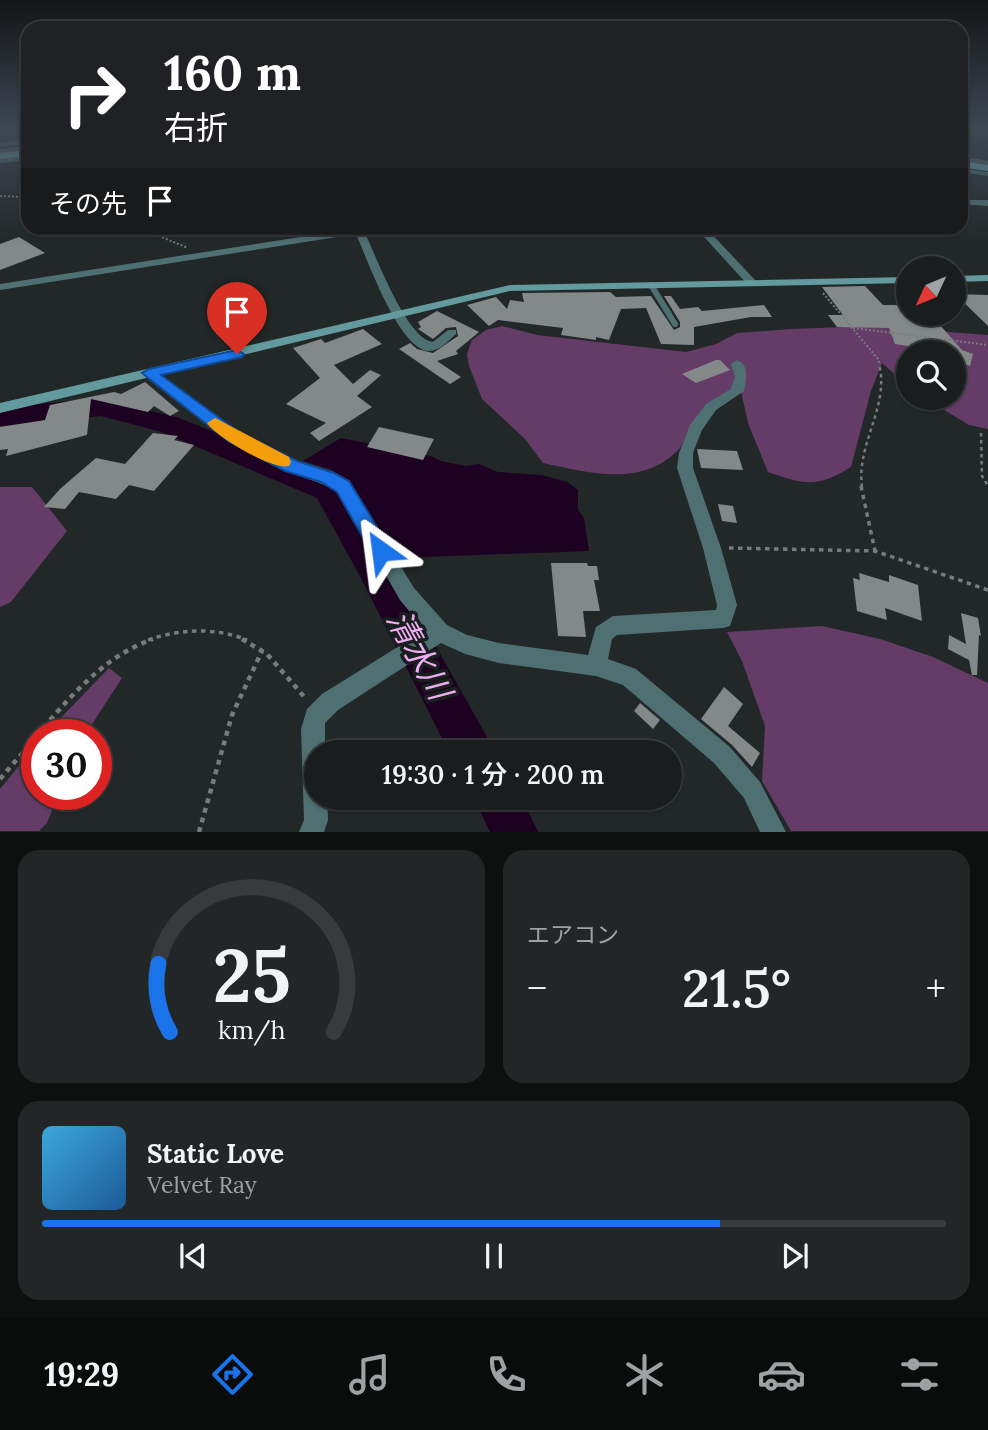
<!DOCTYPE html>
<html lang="ja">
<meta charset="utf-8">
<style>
body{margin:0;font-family:Lora,"Noto Sans JP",serif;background:#232627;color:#f1f3f6;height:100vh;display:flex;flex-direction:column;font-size:26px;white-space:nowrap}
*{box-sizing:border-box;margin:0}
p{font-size:23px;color:#9fa2a4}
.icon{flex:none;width:38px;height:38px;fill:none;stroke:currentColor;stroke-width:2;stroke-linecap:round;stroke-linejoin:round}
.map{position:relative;height:832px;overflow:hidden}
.details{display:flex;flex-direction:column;gap:18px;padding:18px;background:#0e1010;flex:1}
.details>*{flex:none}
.guide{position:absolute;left:21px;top:21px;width:947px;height:214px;border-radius:21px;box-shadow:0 2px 5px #0004,0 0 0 2px #383b3c;background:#202124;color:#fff;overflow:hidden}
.needle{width:46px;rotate:226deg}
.fabs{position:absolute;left:896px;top:256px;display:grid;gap:14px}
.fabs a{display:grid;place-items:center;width:70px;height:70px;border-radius:50%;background:#1a1d1e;box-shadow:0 2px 5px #0004,0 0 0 2px #383b3c;font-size:35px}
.speed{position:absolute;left:21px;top:719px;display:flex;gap:14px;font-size:35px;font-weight:700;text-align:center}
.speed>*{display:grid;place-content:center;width:91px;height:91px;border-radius:50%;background:#1a1d1e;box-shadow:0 2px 5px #0004,0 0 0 2px #383b3c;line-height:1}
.speed .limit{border:10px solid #d22;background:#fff;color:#111}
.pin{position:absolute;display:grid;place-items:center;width:60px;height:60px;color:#fff;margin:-72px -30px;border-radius:50% 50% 50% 0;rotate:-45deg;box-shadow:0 0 7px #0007}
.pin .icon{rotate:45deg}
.me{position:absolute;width:77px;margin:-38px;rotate:329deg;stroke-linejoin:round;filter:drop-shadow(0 0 5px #0008)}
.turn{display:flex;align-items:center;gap:24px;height:147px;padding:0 28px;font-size:32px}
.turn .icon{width:91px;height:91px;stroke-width:2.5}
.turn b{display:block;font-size:49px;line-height:60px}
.then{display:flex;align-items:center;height:66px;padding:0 28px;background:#0003;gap:14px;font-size:26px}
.big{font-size:52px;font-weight:600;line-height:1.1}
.details .widget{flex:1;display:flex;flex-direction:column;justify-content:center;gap:10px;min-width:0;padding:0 24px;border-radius:21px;background:#232627}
.details .dial{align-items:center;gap:0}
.dial svg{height:182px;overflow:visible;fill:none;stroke:#383b3c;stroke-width:7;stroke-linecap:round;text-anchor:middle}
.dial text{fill:#f1f3f6;stroke:none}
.song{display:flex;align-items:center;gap:21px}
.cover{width:84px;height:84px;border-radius:10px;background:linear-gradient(135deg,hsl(200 70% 55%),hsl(210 70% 35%))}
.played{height:7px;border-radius:4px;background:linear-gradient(90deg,#1a73e8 75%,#383b3c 75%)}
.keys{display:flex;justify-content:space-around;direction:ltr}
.heat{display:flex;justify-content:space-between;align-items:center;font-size:38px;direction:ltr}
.details .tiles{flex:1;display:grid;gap:18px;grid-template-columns:1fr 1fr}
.widget:last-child{grid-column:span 2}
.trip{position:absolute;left:304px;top:740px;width:378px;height:70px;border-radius:35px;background:#1a1d1e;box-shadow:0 2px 5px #0004,0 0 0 2px #383b3c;font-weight:600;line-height:70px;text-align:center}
.dock{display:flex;height:112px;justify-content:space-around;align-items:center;background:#0a0c0c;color:#9fa2a4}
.dock .icon{width:49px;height:49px}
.dock .current{color:#1a73e8}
.dock b{font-size:32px;color:#f1f3f6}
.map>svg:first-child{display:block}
.forest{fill:#653c68}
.water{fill:#1e0022}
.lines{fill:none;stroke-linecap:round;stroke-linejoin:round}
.river{fill:#1e0022;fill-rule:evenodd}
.building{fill:#838989}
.path-far3{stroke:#777b7c;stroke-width:2;stroke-dasharray:2 2;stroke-linecap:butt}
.path-far2{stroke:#777b7c;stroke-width:2.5;stroke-dasharray:3.5 3.5;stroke-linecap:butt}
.path-far1{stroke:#777b7c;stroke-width:3.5;stroke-dasharray:4.5 4.5;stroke-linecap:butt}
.path{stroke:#777b7c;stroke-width:4.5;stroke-dasharray:5 5;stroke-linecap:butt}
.lane-far1{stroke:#4e7072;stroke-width:4.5}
.lane{stroke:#4e7072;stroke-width:6}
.street{fill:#4e7072;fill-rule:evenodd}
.secondary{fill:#629a9e;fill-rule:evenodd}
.primary{fill:#70babf;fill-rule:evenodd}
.route{fill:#1a73e8;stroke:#114b97;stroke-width:2}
.slow{fill:#f59e0b}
.labels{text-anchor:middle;stroke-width:7;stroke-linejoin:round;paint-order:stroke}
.near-water-label{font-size:32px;font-style:italic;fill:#eeadf2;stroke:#191e1e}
</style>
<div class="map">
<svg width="988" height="832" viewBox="0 0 988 832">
<rect width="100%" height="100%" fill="#222728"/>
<g class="forest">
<path d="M502,326L537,335L686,352L716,344L737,333L791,329L870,326L988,335V429L969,425L923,397H954V352H908V386L882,363L871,391L851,467C817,488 805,485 768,472L748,423L741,391C728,400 702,413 692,424C687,431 685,441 680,448C644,488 589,473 543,463L525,439L482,399L469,366L467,354L472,340L486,330Z"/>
<polygon points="0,487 32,487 67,531 11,602 0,607"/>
<polygon points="822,626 880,639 933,657 988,683 988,831 791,831 762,781 765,726 742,661 727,632"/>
<polygon points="109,668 122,678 85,735 44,735"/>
<polygon points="37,744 37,794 58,795 47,823 39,831 0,831 0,789"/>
</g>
<polygon class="water" points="341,438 431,456 441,461 465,466 479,464 498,472 542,475 567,482 578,490 578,510 584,518 589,551 396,558 349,482 332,470 303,461"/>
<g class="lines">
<g class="river">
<polygon points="101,398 179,418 339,482 385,556 487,737 493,752 449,752 361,578 317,498 162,432 101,416 0,426 0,408"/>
<polygon points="474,798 522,798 538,832 490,832"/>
</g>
</g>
<g class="building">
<polygon points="19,237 45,253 0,270 0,244"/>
<polygon points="865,286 883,305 898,305 904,313 934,313 945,326 940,325 962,350 973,354 970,366 954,360 954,352 917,352 914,347 895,344 889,328 837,327 828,315 843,315 822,287"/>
<polygon points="610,292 616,297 651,296 674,330 680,327 680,322 664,296 671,296 680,309 698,307 702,311 764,305 772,317 751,317 694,327 694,345 661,344 646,308 621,309 609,340 596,337 596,340 561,335 563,328 498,320 489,326 467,305 496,297 507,309 510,300 524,302 522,293"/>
<polygon points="955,294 988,295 988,326"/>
<polygon points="437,311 479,332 456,351 458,354 437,361 461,377 450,384 399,349 410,343 417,349 433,353 458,336 456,327 446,328 433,339 418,329 421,327 418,322"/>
<polygon points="363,329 382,344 334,365 353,384 370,370 381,375 357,396 372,407 319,441 310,433 326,423 286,404 320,378 293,348 321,339 325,343"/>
<polygon points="716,360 720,360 730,370 696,383 682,374"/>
<polygon points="145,382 179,411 170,416 154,406 148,412 91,399 87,435 6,456 8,449 0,450 0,427 45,420 50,405 114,392 121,394"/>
<polygon points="379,427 434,439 423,460 367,447"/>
<polygon points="153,433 178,436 174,440 194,445 154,491 129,485 116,499 79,492 65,509 44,507 60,489 96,458 125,464"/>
<polygon points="697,449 737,451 743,470 701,468"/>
<polygon points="718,504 733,506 737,523 722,521"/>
<polygon points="551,563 587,563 588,566 597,566 599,580 594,580 600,611 583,611 586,637 558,636"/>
<polygon points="859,573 889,582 889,575 918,585 922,621 885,608 887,620 857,611 853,578 860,580"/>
<polygon points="961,613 978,618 981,636 979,635 977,675 972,675 969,660 948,649 949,635 966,644"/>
<polygon points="724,687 743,704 728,726 760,753 752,767 732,745 701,719"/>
<polygon points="640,703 660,720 653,729 634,711"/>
</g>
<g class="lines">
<g class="path-far3">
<polyline points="0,196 28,197"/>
<polyline points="140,228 188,248"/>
<polyline points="823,293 878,359 880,365"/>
<polyline points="853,328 988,345"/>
</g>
<g class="path-far2">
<polyline points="981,433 982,476 988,486"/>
<path d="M862,487C856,444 890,406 879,364"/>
</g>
<g class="path-far1">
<polyline points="861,486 875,551"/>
<polyline points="729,548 875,551 988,590"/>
<path d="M148,640C180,629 215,627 247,640"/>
</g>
<g class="path">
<polyline points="242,639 267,654 307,700"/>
<path d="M37,735C70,697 104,656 153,639"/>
<polyline points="0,779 37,736"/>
<polyline points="199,832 232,715 262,651"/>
</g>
<g class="lane-far1">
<polyline points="0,151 28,148"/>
<polyline points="961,159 988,163"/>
</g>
<g class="lane">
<polyline points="651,285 675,324"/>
<polyline points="954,307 957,311"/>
</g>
<g class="street">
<polygon points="28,140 28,144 0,147 0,143"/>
<polygon points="28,156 28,160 0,163 0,159"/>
<polygon points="961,168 988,172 988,176 961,172"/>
<polygon points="961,200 988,200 988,206 961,204"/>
<path d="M358,228H382L365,233C376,256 407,340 433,342L448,330H456V334C448,341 440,351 429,351C399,350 367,258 356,234L0,290V284Z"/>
<polygon points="696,228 706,228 756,281 756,285 748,285"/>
<path d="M737,360C750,365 746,380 744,391L716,410L702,430L693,453V468L721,548L737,605L730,626L723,628L617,635L612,639L608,659L636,669L730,747L760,782L786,832H760L744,798L714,763L623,685L596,676L499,663L465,654L441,643L338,710L325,723V752H317V798H327L328,820L324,832H299L304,820L301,729L307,709L322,694L425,630L400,600L337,490L283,469L246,449L194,415L144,376L143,373L144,370H154L203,408L256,442L293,461L349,482L414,588L447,625L467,635L499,643L588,655L596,627L613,616L716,610L717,605L703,548L677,468L679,453L690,425L706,404L731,389L735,376L731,364Z"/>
</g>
<g class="secondary">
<polygon points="988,275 988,281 954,282 954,276"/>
<polygon points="908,277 908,283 510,291 0,413 0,403 510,285"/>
</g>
<g class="primary">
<polygon points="28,150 28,156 0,159 0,153"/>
<polygon points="961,161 988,165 988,171 961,167"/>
</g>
</g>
<linearGradient id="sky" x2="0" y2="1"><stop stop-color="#131516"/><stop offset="0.53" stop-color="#3e4753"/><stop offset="1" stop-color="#3e4753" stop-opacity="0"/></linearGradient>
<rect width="988" height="245" fill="url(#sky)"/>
<polygon class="route" points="237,350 244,354 242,357 161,375 240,433 297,461 334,473 349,481 388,545 391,551 388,557 381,559 374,557 337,492 321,482 285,471 228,441 142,373 149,369"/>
<path class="slow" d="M215,418L289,457L291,462L289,466C274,471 216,437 207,423Z"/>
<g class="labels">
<g class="near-water-label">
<text transform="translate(419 655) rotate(61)" y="11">清水川</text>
</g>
</g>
</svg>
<div class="fabs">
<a><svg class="needle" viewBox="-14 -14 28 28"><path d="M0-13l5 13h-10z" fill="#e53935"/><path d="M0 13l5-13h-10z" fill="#9fa2a4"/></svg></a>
<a><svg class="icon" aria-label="search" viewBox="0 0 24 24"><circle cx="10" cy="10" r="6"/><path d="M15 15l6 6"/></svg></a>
</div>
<div class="speed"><div class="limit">30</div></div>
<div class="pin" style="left:237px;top:354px;background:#d93025"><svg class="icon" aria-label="arrive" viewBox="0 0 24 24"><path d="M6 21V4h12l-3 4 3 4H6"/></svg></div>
<svg class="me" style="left:381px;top:551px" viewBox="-20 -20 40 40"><path d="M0-17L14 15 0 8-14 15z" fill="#1a73e8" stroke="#fff" stroke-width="4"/></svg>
<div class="trip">19:30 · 1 分 · 200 m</div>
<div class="guide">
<div class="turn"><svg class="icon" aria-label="right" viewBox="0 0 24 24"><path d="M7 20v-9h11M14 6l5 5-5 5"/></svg><div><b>160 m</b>右折</div></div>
<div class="then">その先<svg class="icon" aria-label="arrive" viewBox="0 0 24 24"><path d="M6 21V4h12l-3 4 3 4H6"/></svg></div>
</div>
</div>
<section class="details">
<div class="tiles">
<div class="widget dial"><svg viewBox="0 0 100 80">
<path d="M14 69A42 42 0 1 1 86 69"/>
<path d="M14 69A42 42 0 0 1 9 39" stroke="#1a73e8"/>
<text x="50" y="56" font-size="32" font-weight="700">25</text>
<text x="50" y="72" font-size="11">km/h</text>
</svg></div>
<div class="widget"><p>エアコン</p>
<div class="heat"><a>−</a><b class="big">21.5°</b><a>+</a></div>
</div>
<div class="widget">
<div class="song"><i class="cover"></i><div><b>Static Love</b><p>Velvet Ray</p></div></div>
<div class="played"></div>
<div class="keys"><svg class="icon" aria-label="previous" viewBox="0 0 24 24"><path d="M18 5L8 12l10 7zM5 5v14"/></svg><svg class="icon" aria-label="pause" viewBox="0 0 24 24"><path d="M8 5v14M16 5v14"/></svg><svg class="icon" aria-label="next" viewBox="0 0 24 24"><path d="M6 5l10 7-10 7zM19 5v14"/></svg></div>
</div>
</div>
</section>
<nav class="dock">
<b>19:29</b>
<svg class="icon current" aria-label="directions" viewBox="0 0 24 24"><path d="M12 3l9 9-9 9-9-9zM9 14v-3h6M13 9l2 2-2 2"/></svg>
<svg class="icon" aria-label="music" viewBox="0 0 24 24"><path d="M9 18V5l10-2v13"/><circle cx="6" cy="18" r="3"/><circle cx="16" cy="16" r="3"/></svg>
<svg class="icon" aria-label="phone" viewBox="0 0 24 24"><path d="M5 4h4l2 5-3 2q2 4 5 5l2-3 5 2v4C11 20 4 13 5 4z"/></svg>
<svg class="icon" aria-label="climate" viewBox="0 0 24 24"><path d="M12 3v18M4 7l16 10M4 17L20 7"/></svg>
<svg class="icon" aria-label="car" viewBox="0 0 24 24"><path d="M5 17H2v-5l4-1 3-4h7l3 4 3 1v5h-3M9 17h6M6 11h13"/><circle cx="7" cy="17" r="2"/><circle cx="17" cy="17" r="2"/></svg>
<svg class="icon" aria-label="filters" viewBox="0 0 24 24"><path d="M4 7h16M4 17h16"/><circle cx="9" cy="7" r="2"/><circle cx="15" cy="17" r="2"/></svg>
</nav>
